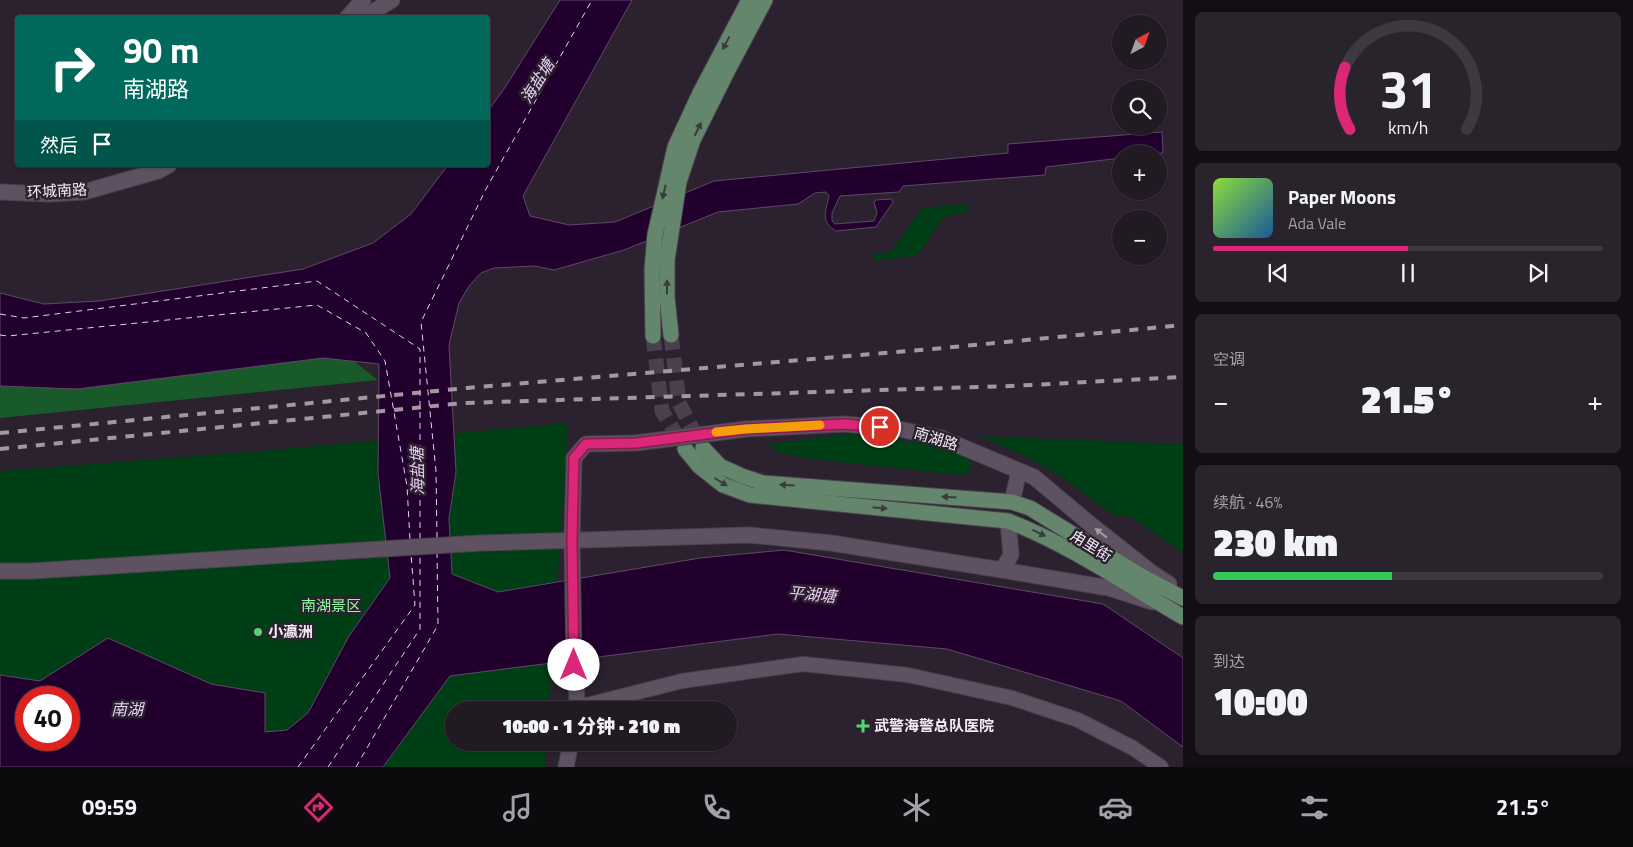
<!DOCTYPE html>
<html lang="zh">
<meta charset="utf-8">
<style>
body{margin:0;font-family:"Titillium Web","Noto Sans SC",sans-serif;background:#29232b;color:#f1f3f6;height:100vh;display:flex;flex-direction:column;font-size:19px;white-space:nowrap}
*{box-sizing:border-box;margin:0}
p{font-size:16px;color:#a2a1a6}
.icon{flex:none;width:28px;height:28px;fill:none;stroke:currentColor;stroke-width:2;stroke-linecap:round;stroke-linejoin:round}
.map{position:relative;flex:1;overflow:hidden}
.drawer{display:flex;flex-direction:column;gap:12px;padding:12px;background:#120e13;width:450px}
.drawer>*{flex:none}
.hud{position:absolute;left:15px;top:15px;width:475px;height:152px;border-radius:5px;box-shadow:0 1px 4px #0004,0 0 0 1px #3e3841;background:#00695c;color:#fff;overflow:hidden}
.needle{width:32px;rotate:41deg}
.tools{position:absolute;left:1112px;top:15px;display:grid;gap:10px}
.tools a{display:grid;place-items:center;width:55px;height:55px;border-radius:50%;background:#211a23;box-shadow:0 1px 4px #0004,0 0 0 1px #3e3841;font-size:25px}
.speed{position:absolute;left:15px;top:686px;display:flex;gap:10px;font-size:25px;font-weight:700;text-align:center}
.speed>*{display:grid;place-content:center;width:65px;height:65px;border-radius:50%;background:#211a23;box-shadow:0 1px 4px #0004,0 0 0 1px #3e3841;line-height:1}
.speed .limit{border:8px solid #d22;background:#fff;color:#111}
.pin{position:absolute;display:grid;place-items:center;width:42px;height:42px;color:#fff;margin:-21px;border:2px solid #fff;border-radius:50%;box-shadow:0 1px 5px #0007}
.me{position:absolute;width:55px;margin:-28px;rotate:0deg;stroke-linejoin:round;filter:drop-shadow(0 0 4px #0008)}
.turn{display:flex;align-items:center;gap:18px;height:105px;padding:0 25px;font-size:22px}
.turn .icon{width:65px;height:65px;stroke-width:2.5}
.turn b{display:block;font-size:35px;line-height:42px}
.then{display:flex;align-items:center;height:48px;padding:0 25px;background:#0003;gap:10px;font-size:19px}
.big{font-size:38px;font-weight:800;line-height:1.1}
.drawer .card{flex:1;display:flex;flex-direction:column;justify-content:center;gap:8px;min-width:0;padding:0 18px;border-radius:8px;background:#29232b}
.drawer .dial{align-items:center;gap:0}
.dial svg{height:130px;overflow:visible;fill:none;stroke:#3e3841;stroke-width:7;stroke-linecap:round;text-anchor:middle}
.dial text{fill:#f1f3f6;stroke:none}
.song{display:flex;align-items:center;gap:15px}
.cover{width:60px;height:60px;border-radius:8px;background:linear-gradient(135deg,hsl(90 70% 55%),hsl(210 70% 35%))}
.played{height:5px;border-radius:2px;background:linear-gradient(90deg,#db2777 50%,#3e3841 50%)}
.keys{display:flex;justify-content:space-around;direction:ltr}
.heat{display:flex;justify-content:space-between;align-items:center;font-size:28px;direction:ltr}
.charge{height:8px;border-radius:4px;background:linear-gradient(90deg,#34c759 46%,#3e3841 0)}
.trip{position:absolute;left:445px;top:701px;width:292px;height:50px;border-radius:25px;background:#211a23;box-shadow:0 1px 4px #0004,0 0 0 1px #3e3841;font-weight:800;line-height:50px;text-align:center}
.dock{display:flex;height:80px;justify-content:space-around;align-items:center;background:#0d0a0e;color:#a2a1a6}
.dock .icon{width:35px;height:35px}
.dock .selected{color:#db2777}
.dock b{font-size:22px;color:#f1f3f6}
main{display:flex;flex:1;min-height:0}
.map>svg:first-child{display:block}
.green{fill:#003f16;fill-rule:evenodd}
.forest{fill:#195a2a}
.water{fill:#22002e;stroke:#61476a;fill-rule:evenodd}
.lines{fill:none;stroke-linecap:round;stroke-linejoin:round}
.ferry{stroke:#eccef6;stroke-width:1;stroke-dasharray:6 5;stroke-linecap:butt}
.primary-tunnel{stroke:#4a404d;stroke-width:15;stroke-dasharray:15 8;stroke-linecap:butt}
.minor-casing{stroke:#4a414d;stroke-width:16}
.tertiary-casing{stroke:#4a414d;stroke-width:17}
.secondary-casing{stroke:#4a414d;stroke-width:17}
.primary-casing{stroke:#4a414d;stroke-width:17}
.minor{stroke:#5e5262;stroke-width:14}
.tertiary{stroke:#5e5262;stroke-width:15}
.secondary{stroke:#5e5262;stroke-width:15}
.primary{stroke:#63866c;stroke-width:15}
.rail{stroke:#a098a3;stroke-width:4;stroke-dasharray:9 9;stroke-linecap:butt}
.tertiary-bridge-casing{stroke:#4a414d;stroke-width:17;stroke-linecap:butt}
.tertiary-bridge{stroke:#5e5262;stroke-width:15}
.oneway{fill:#3a3b3e}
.oneway2{fill:#a197a5}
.route-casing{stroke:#8e194d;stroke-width:12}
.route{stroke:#db2777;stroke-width:9}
.slow{stroke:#f59e0b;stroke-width:9}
.poi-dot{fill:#53d673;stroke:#2c222f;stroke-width:2}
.labels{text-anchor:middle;stroke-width:5;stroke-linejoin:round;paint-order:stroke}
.street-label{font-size:15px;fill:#f3ecf6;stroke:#2c222f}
.park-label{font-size:15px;fill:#90fba4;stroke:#2c222f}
.poi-label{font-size:15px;font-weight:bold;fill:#f3ecf6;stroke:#2c222f;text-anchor:start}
.water-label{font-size:16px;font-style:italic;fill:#eccef6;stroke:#2c222f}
</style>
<main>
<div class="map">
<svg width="1183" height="767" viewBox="0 0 1183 767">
<rect width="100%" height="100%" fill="#2c222f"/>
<g class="green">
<polygon points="967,204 968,213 948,215 941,221 920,252 912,256 874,261 874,254 891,252 922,208"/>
<path d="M568,423L549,710H454V742L547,743L545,767H0V471L271,450ZM26,698H69V740H26Z"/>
<polygon points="849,434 949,446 964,454 972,465 968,473 959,475 810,459 777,452 768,444"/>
<polygon points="980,436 1183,444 1183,553 1131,517 1113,515 1064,479 1027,457"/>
</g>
<polygon class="forest" points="338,349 378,380 0,418 0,370"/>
<path class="water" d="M560,0H632L523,196L530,216L569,225L615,222L714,181L1008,153V144L1162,132L1163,153L1121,154V158L1046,167L1045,175L903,186L899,192L840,196L832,213V221L835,224L874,221L877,213L874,202L876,200L891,199L893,202L876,227L836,231C820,222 826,211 829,196L826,192L815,193L798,204L718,212L624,250L554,270L535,266L494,268L481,273L469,286L459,303L449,345L456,472L449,518L452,574L498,592L700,558L784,550L1103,604L1183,658V747L1121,701L947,649L778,634L450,676L383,767H0V675L40,681L108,638L211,684L265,693V732L287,730L308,713L349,636L390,578L378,473L379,364L323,358L77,389L0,386V293L44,304L99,301L303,269L373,243L411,214L448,165H488V111L506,86ZM26,698H69V740H26Z"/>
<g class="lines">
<g class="ferry">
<polyline points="0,314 24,318 317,281 420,349 420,539"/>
<polyline points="0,335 8,336 317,305 366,333 385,361 407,486 410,540"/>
<polyline points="437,538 436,471 421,322 486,189 592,0"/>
<polyline points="298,767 415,605 411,554"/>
<polyline points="328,767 420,629 420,553"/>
<polyline points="356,767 438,625 437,552"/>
</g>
<g class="primary-tunnel">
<polyline points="671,335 679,403 701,445"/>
<polyline points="653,336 662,411 684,447"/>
</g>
<g class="minor-casing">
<polyline id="minor" points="579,707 682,681 803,664 908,675 1012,698 1078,720 1133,748 1161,767"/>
</g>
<g class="tertiary-casing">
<g id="tertiary">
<polyline points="347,18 363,0"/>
<polyline points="363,18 392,0"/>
<polyline points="0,192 49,194 84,192 158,171 169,165"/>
<polyline points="746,429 844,424 899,429 941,438 1034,477 1090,524 1152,573 1169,584"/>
<polyline points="1012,502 1019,471"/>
<polyline points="0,571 32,571 365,550"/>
<polyline points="578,710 574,665 572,540 574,458 586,444 636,443"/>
<polyline points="566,767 571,742"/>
</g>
</g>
<g class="secondary-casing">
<g id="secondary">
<polyline points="365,550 481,543 749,535 831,543 1002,570 1109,588 1152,602"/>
<polyline points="1002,570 1011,555 1008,521"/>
</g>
</g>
<g class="primary-casing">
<g id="primary">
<polyline points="671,335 667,297 667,260 679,182 693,140 729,68 765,0"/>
<polyline points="653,336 652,269 655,235 675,147 700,93 749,0"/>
<polyline points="703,448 720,466 742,476 763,483 1012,502 1030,508 1141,576 1183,598"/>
<path d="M685,449L699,466L723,485L750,495L1008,521C1070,545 1126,584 1183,617"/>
</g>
</g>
<use href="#minor" class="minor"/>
<use href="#tertiary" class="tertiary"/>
<use href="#secondary" class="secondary"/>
<use href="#primary" class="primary"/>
<g class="rail">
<polyline points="0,433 467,388 943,348 1183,325"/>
<polyline points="0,449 464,403 1011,386 1183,377"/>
</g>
<g class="tertiary-bridge-casing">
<polyline id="tertiary-bridge" points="636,443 746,429"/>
</g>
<use href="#tertiary-bridge" class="tertiary-bridge"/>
</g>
<defs><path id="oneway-solid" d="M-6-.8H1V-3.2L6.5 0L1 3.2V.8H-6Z" transform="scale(1.25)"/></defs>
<g class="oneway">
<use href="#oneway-solid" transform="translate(726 43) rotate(118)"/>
<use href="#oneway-solid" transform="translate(698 129) rotate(-64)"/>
<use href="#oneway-solid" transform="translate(664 192) rotate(103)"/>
<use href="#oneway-solid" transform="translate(667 287) rotate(-90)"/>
<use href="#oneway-solid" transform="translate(721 482) rotate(32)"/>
<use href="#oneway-solid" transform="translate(787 485) rotate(-176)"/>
<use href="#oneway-solid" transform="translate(949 497) rotate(-176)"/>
<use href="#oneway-solid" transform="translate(880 508) rotate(6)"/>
<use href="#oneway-solid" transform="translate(1039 533) rotate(26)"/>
</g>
<use class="oneway2" href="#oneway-solid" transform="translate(1101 533) rotate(-142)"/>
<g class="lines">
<g class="route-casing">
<polyline id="route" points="574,665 572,540 574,458 586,444 636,443 746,429 844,424 880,427"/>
</g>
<use href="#route" class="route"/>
<polyline class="slow" points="716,432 746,429 820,425"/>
</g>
<g class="poi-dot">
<circle cx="258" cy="632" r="5"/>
<path d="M860.5 718.5h5v5h5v5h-5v5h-5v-5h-5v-5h5z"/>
</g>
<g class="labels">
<g class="street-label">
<text transform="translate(57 191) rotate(-3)" y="5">环城南路</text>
<text transform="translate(936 439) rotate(17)" y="5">南湖路</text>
<text transform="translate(1091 546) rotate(32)" y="5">甪里街</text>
</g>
<g class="park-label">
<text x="331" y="611">南湖景区</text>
</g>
<g class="poi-label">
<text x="268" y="637">小瀛洲</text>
<text x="874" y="731">武警海警总队医院</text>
</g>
<g class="water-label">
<text transform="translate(537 81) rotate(-58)" y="6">海盐塘</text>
<text transform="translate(417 471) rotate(-91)" y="6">海盐塘</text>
<text transform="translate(812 594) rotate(5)" y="6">平湖塘</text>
<text x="127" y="715">南湖</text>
</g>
</g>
</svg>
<div class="tools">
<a><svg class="needle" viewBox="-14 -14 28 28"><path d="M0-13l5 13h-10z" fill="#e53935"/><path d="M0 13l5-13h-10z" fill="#a2a1a6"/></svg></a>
<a><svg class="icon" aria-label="search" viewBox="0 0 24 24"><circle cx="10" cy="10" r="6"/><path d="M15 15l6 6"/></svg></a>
<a>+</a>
<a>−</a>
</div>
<div class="speed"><div class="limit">40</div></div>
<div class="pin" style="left:880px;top:427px;background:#d93025"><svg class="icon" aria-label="arrive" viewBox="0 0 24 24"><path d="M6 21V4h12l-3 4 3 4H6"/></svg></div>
<svg class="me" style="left:574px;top:665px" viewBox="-20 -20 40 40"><circle r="19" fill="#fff"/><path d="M0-13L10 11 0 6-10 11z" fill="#db2777"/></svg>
<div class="trip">10:00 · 1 分钟 · 210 m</div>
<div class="hud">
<div class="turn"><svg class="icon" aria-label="right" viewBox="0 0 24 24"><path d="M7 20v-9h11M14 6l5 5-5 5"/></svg><div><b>90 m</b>南湖路</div></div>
<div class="then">然后<svg class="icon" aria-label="arrive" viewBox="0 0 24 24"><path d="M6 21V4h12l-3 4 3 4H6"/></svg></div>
</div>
</div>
<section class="drawer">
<div class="card dial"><svg viewBox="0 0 100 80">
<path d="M14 69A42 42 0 1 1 86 69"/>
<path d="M14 69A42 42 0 0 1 11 31" stroke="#db2777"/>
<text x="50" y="56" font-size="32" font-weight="700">31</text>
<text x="50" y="72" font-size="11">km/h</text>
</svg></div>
<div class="card">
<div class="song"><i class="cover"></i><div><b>Paper Moons</b><p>Ada Vale</p></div></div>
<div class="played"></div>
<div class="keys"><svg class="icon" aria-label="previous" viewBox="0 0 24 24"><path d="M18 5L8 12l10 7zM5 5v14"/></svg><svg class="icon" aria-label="pause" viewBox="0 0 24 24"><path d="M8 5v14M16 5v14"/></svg><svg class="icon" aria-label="next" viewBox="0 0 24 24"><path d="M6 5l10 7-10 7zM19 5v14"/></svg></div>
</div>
<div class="card"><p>空调</p>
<div class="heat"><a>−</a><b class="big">21.5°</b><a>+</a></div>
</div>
<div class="card"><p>续航 · 46%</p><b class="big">230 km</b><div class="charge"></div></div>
<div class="card"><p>到达</p><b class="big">10:00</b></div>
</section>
</main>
<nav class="dock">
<b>09:59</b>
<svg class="icon selected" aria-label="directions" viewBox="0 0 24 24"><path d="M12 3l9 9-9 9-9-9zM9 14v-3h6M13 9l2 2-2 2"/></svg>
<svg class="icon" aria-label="music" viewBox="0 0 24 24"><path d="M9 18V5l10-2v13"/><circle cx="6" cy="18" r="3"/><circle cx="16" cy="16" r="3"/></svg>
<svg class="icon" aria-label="phone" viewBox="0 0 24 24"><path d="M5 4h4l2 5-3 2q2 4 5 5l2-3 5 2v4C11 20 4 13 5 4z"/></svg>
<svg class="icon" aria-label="climate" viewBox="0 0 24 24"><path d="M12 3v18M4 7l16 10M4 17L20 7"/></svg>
<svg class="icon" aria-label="car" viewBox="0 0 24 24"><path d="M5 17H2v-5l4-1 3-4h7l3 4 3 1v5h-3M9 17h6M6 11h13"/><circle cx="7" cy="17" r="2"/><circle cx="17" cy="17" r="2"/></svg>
<svg class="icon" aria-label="filters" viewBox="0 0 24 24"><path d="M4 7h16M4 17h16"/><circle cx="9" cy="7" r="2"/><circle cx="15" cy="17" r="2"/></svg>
<b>21.5°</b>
</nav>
